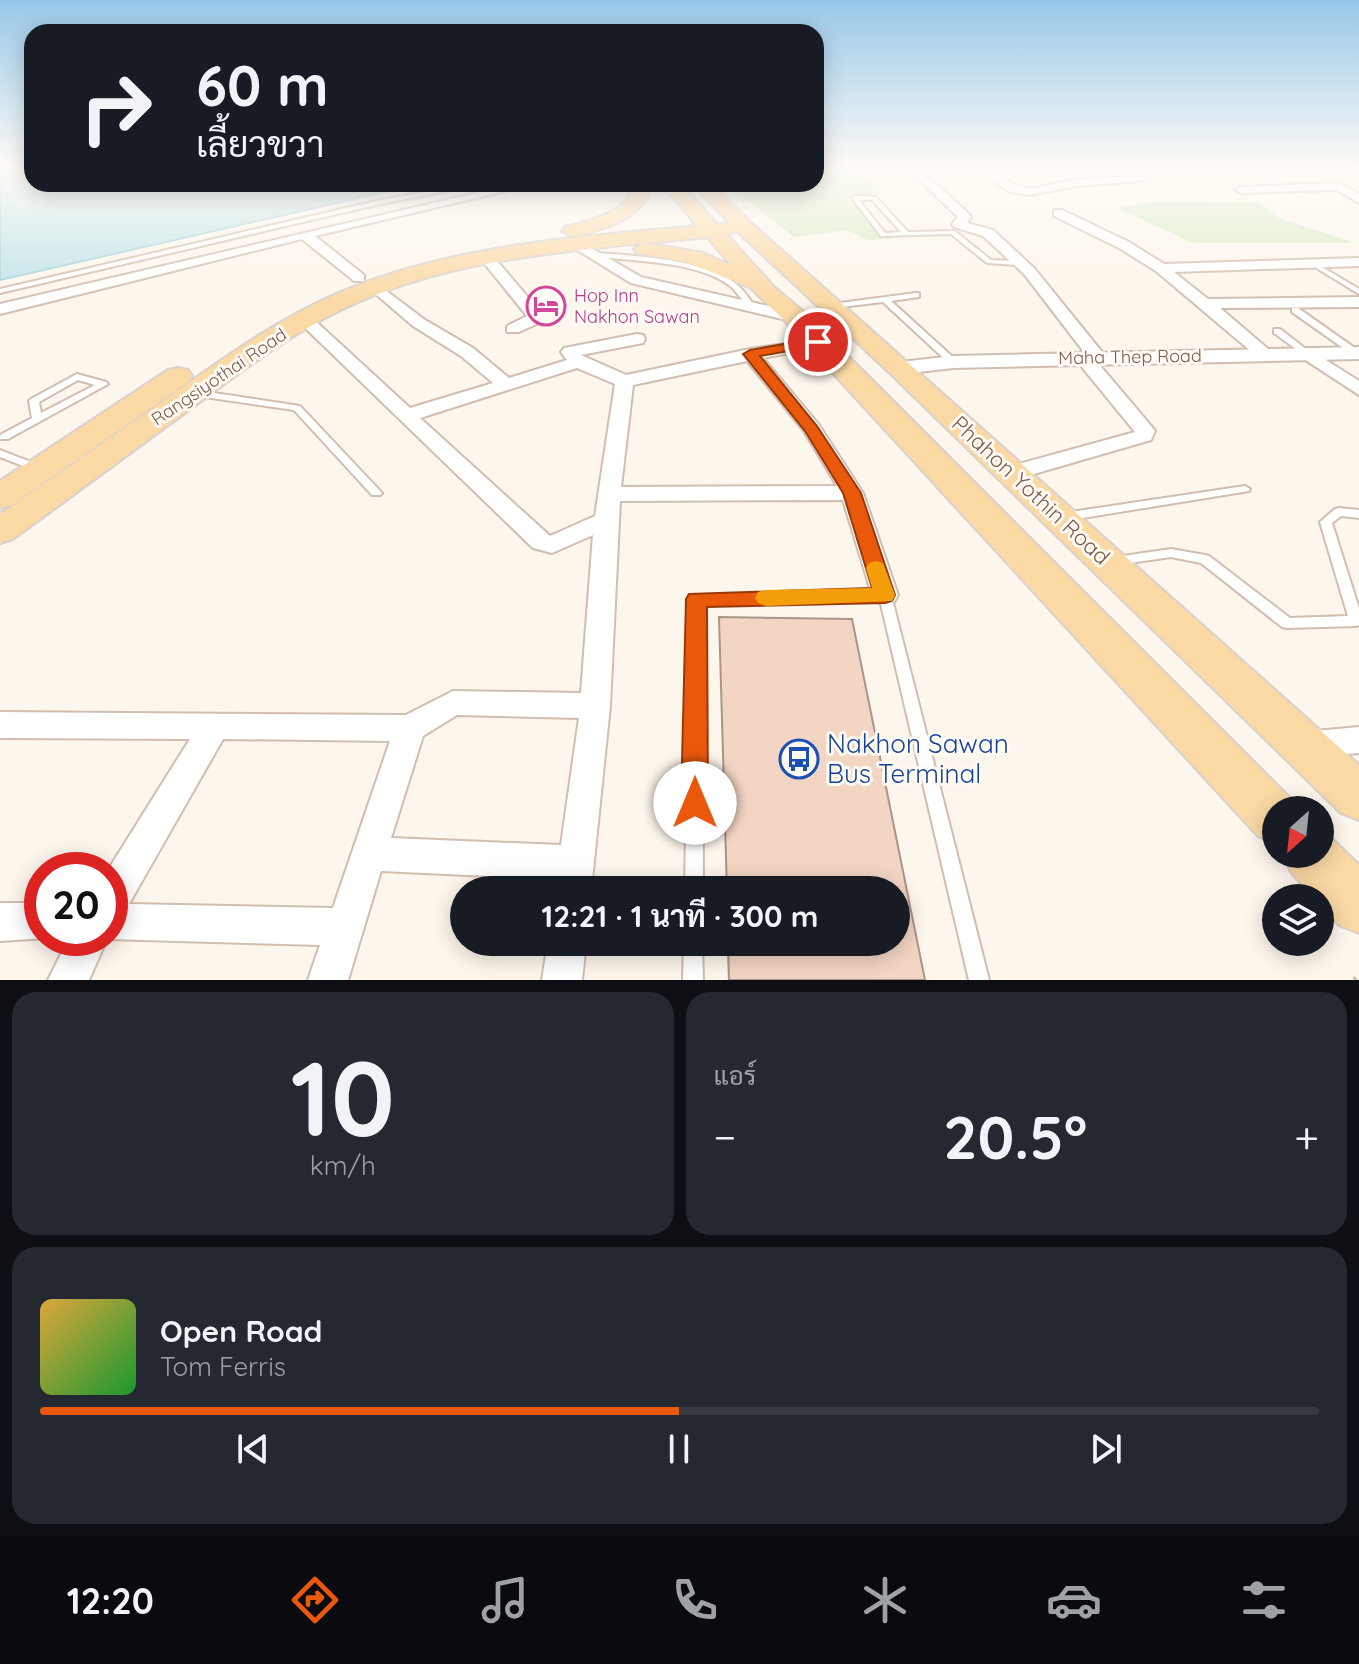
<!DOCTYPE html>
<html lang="th">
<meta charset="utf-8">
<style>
body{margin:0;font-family:Quicksand,Sarabun,sans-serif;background:#242831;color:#f1f3f6;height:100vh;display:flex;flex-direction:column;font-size:30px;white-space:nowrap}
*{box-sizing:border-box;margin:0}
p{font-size:26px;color:#9ea1a6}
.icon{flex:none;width:44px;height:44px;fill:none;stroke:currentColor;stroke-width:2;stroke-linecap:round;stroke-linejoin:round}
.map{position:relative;height:980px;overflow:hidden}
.details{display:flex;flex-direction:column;gap:12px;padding:12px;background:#0d0f14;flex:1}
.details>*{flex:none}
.banner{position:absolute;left:24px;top:24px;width:800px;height:168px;border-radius:24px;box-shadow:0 4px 20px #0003;background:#171b24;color:#f1f3f6;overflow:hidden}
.needle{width:52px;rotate:207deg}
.fabs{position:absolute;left:1262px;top:796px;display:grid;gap:16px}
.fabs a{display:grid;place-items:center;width:72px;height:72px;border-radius:50%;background:#171b24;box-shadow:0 4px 20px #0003;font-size:40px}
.speed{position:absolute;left:24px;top:852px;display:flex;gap:16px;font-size:40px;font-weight:700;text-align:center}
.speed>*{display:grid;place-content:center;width:104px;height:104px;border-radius:50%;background:#171b24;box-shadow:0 4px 20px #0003;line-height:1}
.speed .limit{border:12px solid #d22;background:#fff;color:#111}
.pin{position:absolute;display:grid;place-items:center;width:68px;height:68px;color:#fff;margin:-34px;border:4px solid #fff;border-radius:50%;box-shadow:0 2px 8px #0007}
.me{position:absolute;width:88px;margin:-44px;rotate:0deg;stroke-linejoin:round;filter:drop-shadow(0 0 6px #0008)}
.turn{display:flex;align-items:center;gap:28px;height:168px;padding:0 40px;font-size:36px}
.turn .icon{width:104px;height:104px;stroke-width:2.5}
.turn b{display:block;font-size:56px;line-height:68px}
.big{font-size:60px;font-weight:700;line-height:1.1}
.details .tile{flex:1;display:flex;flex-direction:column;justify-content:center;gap:12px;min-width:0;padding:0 28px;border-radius:24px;background:#242831}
.details .dial{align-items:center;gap:0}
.dial b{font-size:104px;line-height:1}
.song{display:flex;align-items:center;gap:24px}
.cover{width:96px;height:96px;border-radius:12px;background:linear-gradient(135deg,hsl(40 70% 55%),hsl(130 70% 35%))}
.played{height:8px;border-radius:4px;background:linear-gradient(90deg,#ea580c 50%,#363941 50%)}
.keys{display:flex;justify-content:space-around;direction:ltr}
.heat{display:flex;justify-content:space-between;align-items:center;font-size:44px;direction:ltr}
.details .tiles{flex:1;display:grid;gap:12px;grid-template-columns:1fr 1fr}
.tile:last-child{grid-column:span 2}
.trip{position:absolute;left:450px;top:876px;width:460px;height:80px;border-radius:40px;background:#171b24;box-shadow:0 4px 20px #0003;font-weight:700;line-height:80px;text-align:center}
.dock{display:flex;height:128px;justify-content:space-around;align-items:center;background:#090b0e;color:#9ea1a6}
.dock .icon{width:56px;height:56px}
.dock .current{color:#ea580c}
.dock b{font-size:36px;color:#f1f3f6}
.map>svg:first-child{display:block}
.green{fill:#d8ecc9}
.water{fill:#bfe3e8;stroke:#a5d3da;stroke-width:2}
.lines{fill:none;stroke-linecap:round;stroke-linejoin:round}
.service-casing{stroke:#d1beb0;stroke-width:4}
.minor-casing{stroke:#d1beb0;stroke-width:4}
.tertiary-casing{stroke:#d1beb0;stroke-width:4}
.primary-casing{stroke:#dad1cd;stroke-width:4}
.path{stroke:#d9b8a5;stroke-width:5;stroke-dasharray:3 9;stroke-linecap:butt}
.service{fill:#fff;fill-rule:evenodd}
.minor{fill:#fff;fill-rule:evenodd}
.tertiary{fill:#fff;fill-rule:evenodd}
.primary{fill:#fbd9a5;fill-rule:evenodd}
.wall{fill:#d1b7a8}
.building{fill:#f3d5c3;stroke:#aa9588;stroke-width:2}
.route{fill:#ea580c;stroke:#983908;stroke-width:2}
.slow{fill:#f59e0b}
.labels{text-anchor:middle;stroke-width:6;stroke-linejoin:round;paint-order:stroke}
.far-hotel-label{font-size:18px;fill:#b23c85;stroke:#fffaf3;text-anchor:start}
.far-street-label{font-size:18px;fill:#7a5c4d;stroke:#fffaf3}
.street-label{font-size:22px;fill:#7a5c4d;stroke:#fffaf3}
.near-transit-label{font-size:26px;fill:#164399;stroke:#fffaf3;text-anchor:start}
</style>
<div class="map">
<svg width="1359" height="980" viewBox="0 0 1359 980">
<rect width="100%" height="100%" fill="#fdf6ec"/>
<g class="green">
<polygon points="816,168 856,168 884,191 846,198 897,238 868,240 847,230 794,237 726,184 816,184"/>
<polygon points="1157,201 1260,202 1279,218 1356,243 1193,243 1118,208"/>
</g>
<polygon class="water" points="0,168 32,168 32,184 395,184 389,191 0,280"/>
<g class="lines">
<g class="service-casing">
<g id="service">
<polygon points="470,184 482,184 376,205 0,293 0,289 376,201"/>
<path d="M855,196L876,197L908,232L955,231L991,260L1020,261L1024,263L1020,265L987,263L951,234L881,236L852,198ZM859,200H872L901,232L885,233Z"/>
<path d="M595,253C633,255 706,260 736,284C744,290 750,300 756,308L749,310C743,302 737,291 729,285C693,260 635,262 593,256L592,255Z"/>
<polygon points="1312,261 1359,289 1359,294 1310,264 1310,262"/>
<polygon points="916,293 919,293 919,297 891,301 956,360 956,364 950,364 883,302 832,308 828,306 832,304"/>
<polygon points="1292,308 1298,308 1359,351 1359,355 1353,355 1292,312"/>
<polygon points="1274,329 1280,329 1311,353 1307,356 1304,355 1274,333"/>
<path d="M77,374L106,382L108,384L8,439H0V435L32,418L29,401L31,399ZM78,380L95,385L41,413L39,402Z"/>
<polygon points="194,390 300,406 382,493 380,495 372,495 294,410 191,395 191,391"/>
<polygon points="0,450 44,467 45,469 40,472 36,471 0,457"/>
<polygon points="1245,486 1250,489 1249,491 1064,521 1058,517 1064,513"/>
<polygon points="1339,508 1359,510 1359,518 1341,516 1332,523 1359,609 1359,625 1356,626 1287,628 1282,627 1201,563 1171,557 1116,565 1112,564 1110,561 1112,558 1116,557 1171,549 1205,555 1209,556 1290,618 1348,616 1320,522 1335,509"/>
<polygon points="885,590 890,592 891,595 989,980 969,980 880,600 702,604 703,890 685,890 690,599 691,596"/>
<polygon points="684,942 702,942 703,980 683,980"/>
</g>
</g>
<g class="minor-casing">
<g id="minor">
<polygon points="982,168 993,168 1005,180 1029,189 1076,180 1141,175 1147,178 1141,181 1076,186 1029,195 1011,192 997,184"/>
<polygon points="914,171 922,171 969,214 971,217 967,223 993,230 1034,268 1106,357 1097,362 1152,427 1155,431 1151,440 1020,478 1004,478 1001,473 1004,468 1135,432 1077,361 1074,357 1077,353 1084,352 1024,274 983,236 954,227 952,224 958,217 914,175"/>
<polygon points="1339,183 1359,194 1359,203 1337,190 1241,193 1235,190 1241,187"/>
<polygon points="514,184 536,184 315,236 364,275 364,281 354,281 302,239 0,314 0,304"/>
<polygon points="1054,210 1062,210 1129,242 1164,264 1359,258 1359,266 1174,272 1208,299 1359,297 1359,307 1220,308 1274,354 1265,359 1259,358 1156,271 1119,248 1054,216"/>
<polygon points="579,241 641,277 795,312 803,317 795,322 631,283 574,248 572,245"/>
<polygon points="487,254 492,255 543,315 543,321 519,332 507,332 507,326 527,316 480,258"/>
<path d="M376,283L425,320L473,348L509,378L567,360L561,352L564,348L637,334L643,335L645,339L643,343L581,355L626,375L750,349L824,338L826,342L824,346L763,358L819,425L863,493L898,595L894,602L885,604L876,602L872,595L843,500L620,501L610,706L591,890H555L556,879L381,871L348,980H308L320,945L107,939L89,980H48L69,938H110L108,870L190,739L0,738V712L406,715L453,691L581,693L593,535L552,553L533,548L297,320L299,317H311L410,408L493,383L461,356L413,326L371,290V284ZM747,361L804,431L837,486L621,487L633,385ZM577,368L615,384L595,516L550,536L420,418ZM457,715L579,718L561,845L391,838L423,736ZM223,739L390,741L333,908L129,904Z"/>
<polygon points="1307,348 1359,381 1359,395 1301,357 1298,353"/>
<polygon points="1359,727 1359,753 1304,758 1293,754 1289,745 1293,736 1304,732"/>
<polygon points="0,903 42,903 42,938 48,938 0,941"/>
<polygon points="548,942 586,942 582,980 542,980"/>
</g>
</g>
<g class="tertiary-casing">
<polygon id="tertiary" points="1359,347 1359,359 953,368 901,374 891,368 901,362 953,356"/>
</g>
<g class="primary-casing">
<g id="primary">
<path d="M636,184H654C640,221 607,228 572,237L562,231L565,227C593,220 624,214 636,184Z"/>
<path d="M662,184H681L717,224L730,223L693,184H712L751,223L1359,765V820L1341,813L891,374L737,231L727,235L775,288L804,312L1294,802L1298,810H1276V843L1258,836L786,322L751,288L689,263L637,253L634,249L642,243C546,253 447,263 358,302C296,329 243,370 189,410C130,453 71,496 13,539L0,543V514C57,475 113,436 170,396C224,358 279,318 341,292C453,245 577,237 697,226ZM707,237L732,266L703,253L645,243Z"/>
<polygon points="178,368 188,370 192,376 188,382 12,505 0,508 0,481 168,370"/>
<polygon points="1320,832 1329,836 1359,865 1359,933 1339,925 1320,904 1320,898 1314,898 1291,872 1283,854 1320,854"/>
</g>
</g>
<polyline class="path" points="1354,980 1359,976"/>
<use href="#service" class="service"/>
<use href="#minor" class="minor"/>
<use href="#tertiary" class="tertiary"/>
<use href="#primary" class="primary"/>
</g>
<polygon class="wall" points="719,617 852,619 925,980 728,980 727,942 896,942 896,890 726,890"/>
<polygon class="building" points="719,617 852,619 925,980 729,980 728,942 896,942 896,890 727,890"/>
<linearGradient id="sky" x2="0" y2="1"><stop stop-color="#97c7e8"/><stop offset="0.55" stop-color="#fefbf6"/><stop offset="1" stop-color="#fefbf6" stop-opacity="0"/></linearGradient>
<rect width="1359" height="305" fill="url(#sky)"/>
<polygon class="route" points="818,338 823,339 823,345 760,356 817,426 861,493 895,595 892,601 885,603 707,607 708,803 704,812 695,815 685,812 681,803 686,599 689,594 872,588 843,493 805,431 743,354 750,350"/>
<polygon class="slow" points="876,561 883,563 895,595 892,601 766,606 758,603 755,598 758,592 766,590 872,588 866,568 869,563"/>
<defs>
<g id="hotel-ring" transform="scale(2)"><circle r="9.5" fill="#fffaf3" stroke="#d1479c" stroke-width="1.5"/><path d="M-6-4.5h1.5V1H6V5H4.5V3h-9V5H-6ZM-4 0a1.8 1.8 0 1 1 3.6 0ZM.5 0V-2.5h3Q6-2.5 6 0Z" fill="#d1479c"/></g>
<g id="bus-ring" transform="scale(2)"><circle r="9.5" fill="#fffaf3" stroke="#1a4fb4" stroke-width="1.5"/><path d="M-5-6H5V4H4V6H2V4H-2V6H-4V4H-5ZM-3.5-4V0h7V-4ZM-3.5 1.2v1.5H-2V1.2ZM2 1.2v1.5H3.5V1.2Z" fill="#1a4fb4"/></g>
</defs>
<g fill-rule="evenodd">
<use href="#hotel-ring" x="546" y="306"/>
<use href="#bus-ring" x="799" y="759"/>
</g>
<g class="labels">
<g class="far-hotel-label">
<text x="574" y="302">Hop Inn<tspan x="574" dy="21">Nakhon Sawan</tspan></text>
</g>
<g class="far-street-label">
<text transform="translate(1130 357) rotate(-1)" y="6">Maha Thep Road</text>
<text transform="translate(219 377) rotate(-34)" y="6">Rangsiyothai Road</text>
</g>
<g class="street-label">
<text transform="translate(1031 490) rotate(43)" y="8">Phahon Yothin Road</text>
</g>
<g class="near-transit-label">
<text x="827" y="753">Nakhon Sawan<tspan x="827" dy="30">Bus Terminal</tspan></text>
</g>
</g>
</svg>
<div class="fabs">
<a><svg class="needle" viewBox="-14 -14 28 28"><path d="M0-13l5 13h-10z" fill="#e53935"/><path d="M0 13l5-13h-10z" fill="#9ea1a6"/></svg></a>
<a><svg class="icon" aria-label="layers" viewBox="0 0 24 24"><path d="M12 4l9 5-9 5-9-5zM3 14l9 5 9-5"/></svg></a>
</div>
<div class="speed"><div class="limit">20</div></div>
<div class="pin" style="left:818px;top:342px;background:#d93025"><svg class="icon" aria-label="arrive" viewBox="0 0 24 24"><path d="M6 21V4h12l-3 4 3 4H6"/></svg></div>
<svg class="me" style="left:695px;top:803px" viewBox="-20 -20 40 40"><circle r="19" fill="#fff"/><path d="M0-13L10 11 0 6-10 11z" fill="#ea580c"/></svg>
<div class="trip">12:21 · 1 นาที · 300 m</div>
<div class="banner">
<div class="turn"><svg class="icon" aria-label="right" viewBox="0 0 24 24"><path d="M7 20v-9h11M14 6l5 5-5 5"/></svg><div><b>60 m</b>เลี้ยวขวา</div></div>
</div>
</div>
<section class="details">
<div class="tiles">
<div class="tile dial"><b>10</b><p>km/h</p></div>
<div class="tile"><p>แอร์</p>
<div class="heat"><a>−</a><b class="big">20.5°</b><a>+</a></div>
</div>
<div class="tile">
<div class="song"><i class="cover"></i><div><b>Open Road</b><p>Tom Ferris</p></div></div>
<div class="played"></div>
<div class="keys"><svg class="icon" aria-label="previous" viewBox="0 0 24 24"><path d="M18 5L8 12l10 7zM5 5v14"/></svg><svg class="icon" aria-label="pause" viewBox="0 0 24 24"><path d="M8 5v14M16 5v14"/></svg><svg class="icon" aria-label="next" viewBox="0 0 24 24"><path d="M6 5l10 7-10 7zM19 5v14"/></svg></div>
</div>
</div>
</section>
<nav class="dock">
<b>12:20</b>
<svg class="icon current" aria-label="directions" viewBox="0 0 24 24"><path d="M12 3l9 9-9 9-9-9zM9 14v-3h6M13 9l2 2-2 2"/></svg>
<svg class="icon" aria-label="music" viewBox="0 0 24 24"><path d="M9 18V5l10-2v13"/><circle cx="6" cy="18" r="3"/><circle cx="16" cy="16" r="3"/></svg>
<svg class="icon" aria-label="phone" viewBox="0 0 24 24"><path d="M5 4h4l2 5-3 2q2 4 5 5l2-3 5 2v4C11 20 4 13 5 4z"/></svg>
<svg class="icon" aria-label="climate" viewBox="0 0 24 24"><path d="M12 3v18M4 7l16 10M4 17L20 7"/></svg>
<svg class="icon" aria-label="car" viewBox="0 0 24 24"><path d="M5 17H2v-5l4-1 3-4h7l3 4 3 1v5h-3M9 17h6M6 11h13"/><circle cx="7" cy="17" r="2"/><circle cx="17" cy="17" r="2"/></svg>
<svg class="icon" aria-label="filters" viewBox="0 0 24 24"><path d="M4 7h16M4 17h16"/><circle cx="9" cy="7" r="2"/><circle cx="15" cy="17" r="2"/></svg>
</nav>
